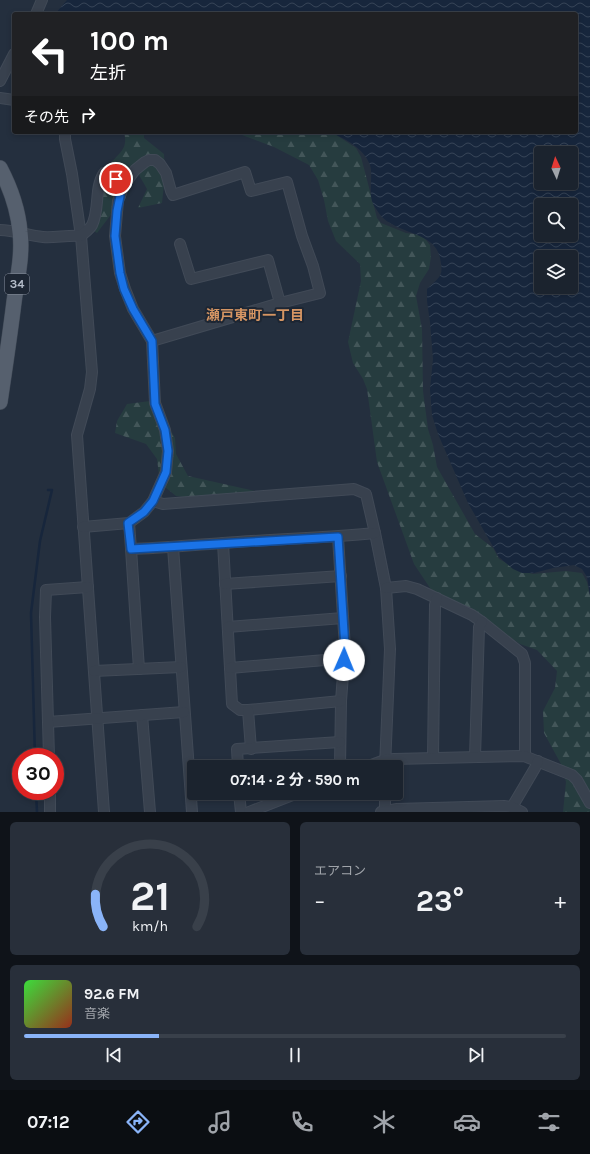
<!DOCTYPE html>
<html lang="ja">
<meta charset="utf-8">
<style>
body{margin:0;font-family:Karla,"Noto Sans JP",sans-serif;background:#282f3a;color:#f1f3f6;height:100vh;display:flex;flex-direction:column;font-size:15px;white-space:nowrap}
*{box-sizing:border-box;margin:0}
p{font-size:13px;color:#a0a4aa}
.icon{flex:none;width:22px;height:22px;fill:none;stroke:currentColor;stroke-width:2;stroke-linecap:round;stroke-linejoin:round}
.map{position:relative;height:812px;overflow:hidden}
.details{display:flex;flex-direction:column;gap:10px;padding:10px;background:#0f1319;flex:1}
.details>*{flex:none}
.top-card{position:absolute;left:12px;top:12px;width:566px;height:122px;border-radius:4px;box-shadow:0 2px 6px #0003,0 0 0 1px #39404a;background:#202124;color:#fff;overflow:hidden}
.needle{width:26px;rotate:356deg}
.tools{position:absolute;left:534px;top:146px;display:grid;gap:8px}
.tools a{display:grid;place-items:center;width:44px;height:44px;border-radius:4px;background:#1b232e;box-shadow:0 2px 6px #0003,0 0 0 1px #39404a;font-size:20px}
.speed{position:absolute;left:12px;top:748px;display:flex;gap:8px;font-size:20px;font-weight:700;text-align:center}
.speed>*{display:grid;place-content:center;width:52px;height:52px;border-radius:50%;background:#1b232e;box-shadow:0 2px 6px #0003,0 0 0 1px #39404a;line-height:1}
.speed .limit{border:6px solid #d22;background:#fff;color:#111}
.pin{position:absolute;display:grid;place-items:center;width:34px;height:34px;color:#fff;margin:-17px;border:2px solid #fff;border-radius:50%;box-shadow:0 1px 4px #0007}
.me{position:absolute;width:44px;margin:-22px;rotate:1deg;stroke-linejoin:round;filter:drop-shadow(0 0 3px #0008)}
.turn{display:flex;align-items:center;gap:14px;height:84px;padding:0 12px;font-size:18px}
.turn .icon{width:52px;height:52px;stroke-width:2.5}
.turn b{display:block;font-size:28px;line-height:34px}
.then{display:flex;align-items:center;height:38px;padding:0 12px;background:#0003;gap:8px;font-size:15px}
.big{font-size:30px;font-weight:700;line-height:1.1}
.details .widget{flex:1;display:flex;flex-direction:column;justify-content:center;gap:6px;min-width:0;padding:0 14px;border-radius:6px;background:#282f3a}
.details .dial{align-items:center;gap:0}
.dial svg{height:104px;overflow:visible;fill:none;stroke:#39404a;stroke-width:7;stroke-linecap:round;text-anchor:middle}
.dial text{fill:#f1f3f6;stroke:none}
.song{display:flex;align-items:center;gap:12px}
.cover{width:48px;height:48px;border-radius:6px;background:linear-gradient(135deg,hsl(120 70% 55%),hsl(10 70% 35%))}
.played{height:4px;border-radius:2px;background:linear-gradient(90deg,#8ab4f8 25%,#39404a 25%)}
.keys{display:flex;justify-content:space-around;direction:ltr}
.heat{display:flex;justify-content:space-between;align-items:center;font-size:22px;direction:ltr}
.details .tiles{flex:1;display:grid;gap:10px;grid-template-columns:1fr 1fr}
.widget:last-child{grid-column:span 2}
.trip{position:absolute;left:187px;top:760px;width:216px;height:40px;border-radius:4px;background:#1b232e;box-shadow:0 2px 6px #0003,0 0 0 1px #39404a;font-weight:700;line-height:40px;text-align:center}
.menu{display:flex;height:64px;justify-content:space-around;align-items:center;background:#0b0e12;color:#a0a4aa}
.menu .icon{width:28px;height:28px}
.menu .current{color:#8ab4f8}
.menu b{font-size:18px;color:#f1f3f6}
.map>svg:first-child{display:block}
.forest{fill:url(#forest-firs)}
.water{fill:url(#water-waves);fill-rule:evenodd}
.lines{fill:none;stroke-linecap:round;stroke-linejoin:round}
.stream{stroke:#17263c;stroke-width:2.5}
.street-casing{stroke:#414a57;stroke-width:12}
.primary-casing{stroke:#414a57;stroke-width:16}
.street{stroke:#38414e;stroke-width:10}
.primary{stroke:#56606e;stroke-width:15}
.route-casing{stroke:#114b97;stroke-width:10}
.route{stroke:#1a73e8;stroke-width:7}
.labels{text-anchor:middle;stroke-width:4;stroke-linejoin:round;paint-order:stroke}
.shield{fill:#1d2633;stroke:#878f9c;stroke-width:1}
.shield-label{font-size:12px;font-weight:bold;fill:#b4bcc9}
.neighbourhood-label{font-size:14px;font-weight:bold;fill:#d59563;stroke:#1d2633}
</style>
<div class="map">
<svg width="590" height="812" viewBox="0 0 590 812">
<defs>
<pattern id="forest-firs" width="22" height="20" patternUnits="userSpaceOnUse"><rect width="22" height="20" fill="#263c3f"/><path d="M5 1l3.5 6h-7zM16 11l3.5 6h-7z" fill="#435659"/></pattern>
<pattern id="water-waves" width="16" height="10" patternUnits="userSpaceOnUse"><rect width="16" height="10" fill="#17263c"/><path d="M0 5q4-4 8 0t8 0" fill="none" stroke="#364457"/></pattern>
</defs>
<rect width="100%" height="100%" fill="#242f3e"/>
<g class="forest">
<path d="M124,132H144V138L164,154L165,175L162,203L138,208L147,189L139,175L129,180L116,208L97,233L91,229C95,209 98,183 109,166C117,153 129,151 124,132Z"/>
<polygon points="234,132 332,132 356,148 361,157 377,218 381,223 406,233 422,235 430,245 431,257 429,269 420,283 416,296 422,329 423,391 428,429 433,445 437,467 475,534 493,548 499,559 519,570 533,574 566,571 582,573 587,582 590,596 590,812 563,812 566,782 561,764 544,733 543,711 555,688 557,671 537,650 520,644 473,613 432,591 414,564 377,462 367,389 363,379 353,363 348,342 361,281 360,264 336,241 328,221 324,200 318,180 309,165 274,147"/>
<polygon points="150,401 164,419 175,438 176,454 188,476 255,491 196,499 176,496 160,483 157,459 146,444 115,433 117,421 127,404"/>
</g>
<path class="water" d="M67,0H590V595L587,577L582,569L574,565L553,568L534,573H522L513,569L499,557L468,503L438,434L432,415L430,389L433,359L430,322L427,301V289C440,276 444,277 440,258C436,236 408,234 392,224C388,222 385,220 382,217C379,213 374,207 372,201C369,191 373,174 370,165C364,148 345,139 330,132H576V14H55ZM541,153H571V183H541ZM541,205H571V235H541ZM541,257H571V287H541Z"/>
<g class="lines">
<g class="stream">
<polyline points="35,757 31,613 40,541 52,490 48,490"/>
<polyline points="36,791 37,812"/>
</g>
<g class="street-casing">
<g id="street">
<polyline points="36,14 42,0"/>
<polyline points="0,81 14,54"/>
<polyline points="0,98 14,100"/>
<polyline points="65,132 65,139 72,174 81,236 92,372 90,389 77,435 104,812"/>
<path d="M0,230C15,230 29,236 43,237C54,238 68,235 81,236C84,233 90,229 92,225C100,209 94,188 104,173L110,172L115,179L120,196"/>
<polyline points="180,244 191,279 268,260 280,303"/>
<polyline points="153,501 163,504 354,489 366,494 375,533 386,588 390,649 385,767"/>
<path d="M129,523L131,549C162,548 192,545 223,543C274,539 324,538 375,533"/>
<polyline points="83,527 129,523 144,512 153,501 166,472 168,451 165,430 155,403 152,341 133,309 125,289 120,273 115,236 118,201 124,185 135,170 145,162 149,160 155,160 160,164 166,173 171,191 173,195 245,172 251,191 287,182 302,236 313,266 320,293 280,303 152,341"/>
<polyline points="338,537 345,648 341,701 340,767"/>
<polyline points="223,543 232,704 240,710 248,710 341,701"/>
<polyline points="173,547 192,812"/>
<polyline points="131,549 139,669"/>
<polyline points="225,584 341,576"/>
<polyline points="386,588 406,586 417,589 472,615 482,622 522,654 525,663 525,753 524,756"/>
<polyline points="228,627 343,618"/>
<polyline points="230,668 337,659 344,660"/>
<polyline points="94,671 181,667"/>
<polyline points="248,710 251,749"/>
<polyline points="142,715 150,812"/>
<polyline points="48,722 184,712"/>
<polyline points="49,757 45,617 46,590 88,587"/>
<polyline points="475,757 479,627 482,622"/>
<polyline points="433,758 435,605 437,598"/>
<polyline points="238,767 237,749 340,742"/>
<polyline points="366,767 385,760 394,759 524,756 572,775 577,780 590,803"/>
<polyline points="50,791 50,812"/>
<polyline points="239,793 241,812"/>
<polyline points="385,793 385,812"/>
<polyline points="512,807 535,768 538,761"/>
<polyline points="249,812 298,793"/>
<polyline points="381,812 397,809 504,806 512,807 522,812"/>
</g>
</g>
<g class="primary-casing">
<path id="primary" d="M0,168C11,189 18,209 20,232C23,255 17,279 14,302C10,335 5,368 0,402"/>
</g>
<use href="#street" class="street"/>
<use href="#primary" class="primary"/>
</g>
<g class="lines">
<g class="route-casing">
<polyline id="route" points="116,179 120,196 117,211 115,236 120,273 124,289 133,309 152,341 155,404 165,430 168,451 166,472 153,501 144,512 128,523 131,549 338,537 345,648 344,660"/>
</g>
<use href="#route" class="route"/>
</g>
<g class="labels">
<rect class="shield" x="5" y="274" width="24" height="20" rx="3"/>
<g class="shield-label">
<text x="17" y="288">34</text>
</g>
<g class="neighbourhood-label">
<text x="255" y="320">瀬戸東町一丁目</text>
</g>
</g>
</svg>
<div class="tools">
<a><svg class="needle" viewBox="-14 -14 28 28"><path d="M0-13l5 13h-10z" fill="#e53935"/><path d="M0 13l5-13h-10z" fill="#a0a4aa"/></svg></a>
<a><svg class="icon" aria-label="search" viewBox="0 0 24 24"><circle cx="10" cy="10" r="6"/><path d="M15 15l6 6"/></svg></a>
<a><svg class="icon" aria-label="layers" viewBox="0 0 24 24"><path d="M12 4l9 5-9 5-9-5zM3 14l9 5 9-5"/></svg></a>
</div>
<div class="speed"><div class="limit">30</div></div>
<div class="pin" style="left:116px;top:179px;background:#d93025"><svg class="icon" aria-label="arrive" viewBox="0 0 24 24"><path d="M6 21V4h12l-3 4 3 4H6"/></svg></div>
<svg class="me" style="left:344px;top:660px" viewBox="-20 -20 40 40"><circle r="19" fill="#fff"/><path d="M0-13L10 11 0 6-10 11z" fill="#1a73e8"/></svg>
<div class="trip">07:14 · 2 分 · 590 m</div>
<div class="top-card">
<div class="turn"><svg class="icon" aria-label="left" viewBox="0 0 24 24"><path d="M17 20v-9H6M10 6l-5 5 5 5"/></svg><div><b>100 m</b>左折</div></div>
<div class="then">その先<svg class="icon" aria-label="right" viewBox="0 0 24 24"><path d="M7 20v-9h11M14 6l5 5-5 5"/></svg></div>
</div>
</div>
<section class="details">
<div class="tiles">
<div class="widget dial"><svg viewBox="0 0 100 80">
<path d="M14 69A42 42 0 1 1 86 69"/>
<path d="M14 69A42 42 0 0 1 8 44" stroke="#8ab4f8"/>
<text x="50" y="56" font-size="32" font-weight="700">21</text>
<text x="50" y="72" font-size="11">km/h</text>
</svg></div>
<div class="widget"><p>エアコン</p>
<div class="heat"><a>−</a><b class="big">23°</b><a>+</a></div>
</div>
<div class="widget">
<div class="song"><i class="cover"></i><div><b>92.6 FM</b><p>音楽</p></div></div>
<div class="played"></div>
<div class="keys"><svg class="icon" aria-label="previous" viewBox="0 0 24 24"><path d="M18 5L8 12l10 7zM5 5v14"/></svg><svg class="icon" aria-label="pause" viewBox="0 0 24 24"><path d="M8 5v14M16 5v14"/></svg><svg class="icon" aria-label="next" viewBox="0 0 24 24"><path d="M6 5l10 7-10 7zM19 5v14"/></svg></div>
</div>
</div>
</section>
<nav class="menu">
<b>07:12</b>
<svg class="icon current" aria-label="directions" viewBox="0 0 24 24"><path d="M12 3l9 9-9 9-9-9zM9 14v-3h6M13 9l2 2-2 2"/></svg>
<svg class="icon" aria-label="music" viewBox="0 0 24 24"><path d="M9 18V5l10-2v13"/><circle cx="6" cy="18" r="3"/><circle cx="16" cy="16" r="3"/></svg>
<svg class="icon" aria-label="phone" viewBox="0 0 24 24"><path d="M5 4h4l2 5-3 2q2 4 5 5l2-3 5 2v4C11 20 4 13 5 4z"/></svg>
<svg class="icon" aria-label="climate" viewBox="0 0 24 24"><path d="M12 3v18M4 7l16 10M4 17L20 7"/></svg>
<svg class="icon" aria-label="car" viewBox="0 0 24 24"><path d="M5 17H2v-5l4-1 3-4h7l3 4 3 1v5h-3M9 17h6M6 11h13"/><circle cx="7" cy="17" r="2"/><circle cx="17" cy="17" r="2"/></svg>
<svg class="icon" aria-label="filters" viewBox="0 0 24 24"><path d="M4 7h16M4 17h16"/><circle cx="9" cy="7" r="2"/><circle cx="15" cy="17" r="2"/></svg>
</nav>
